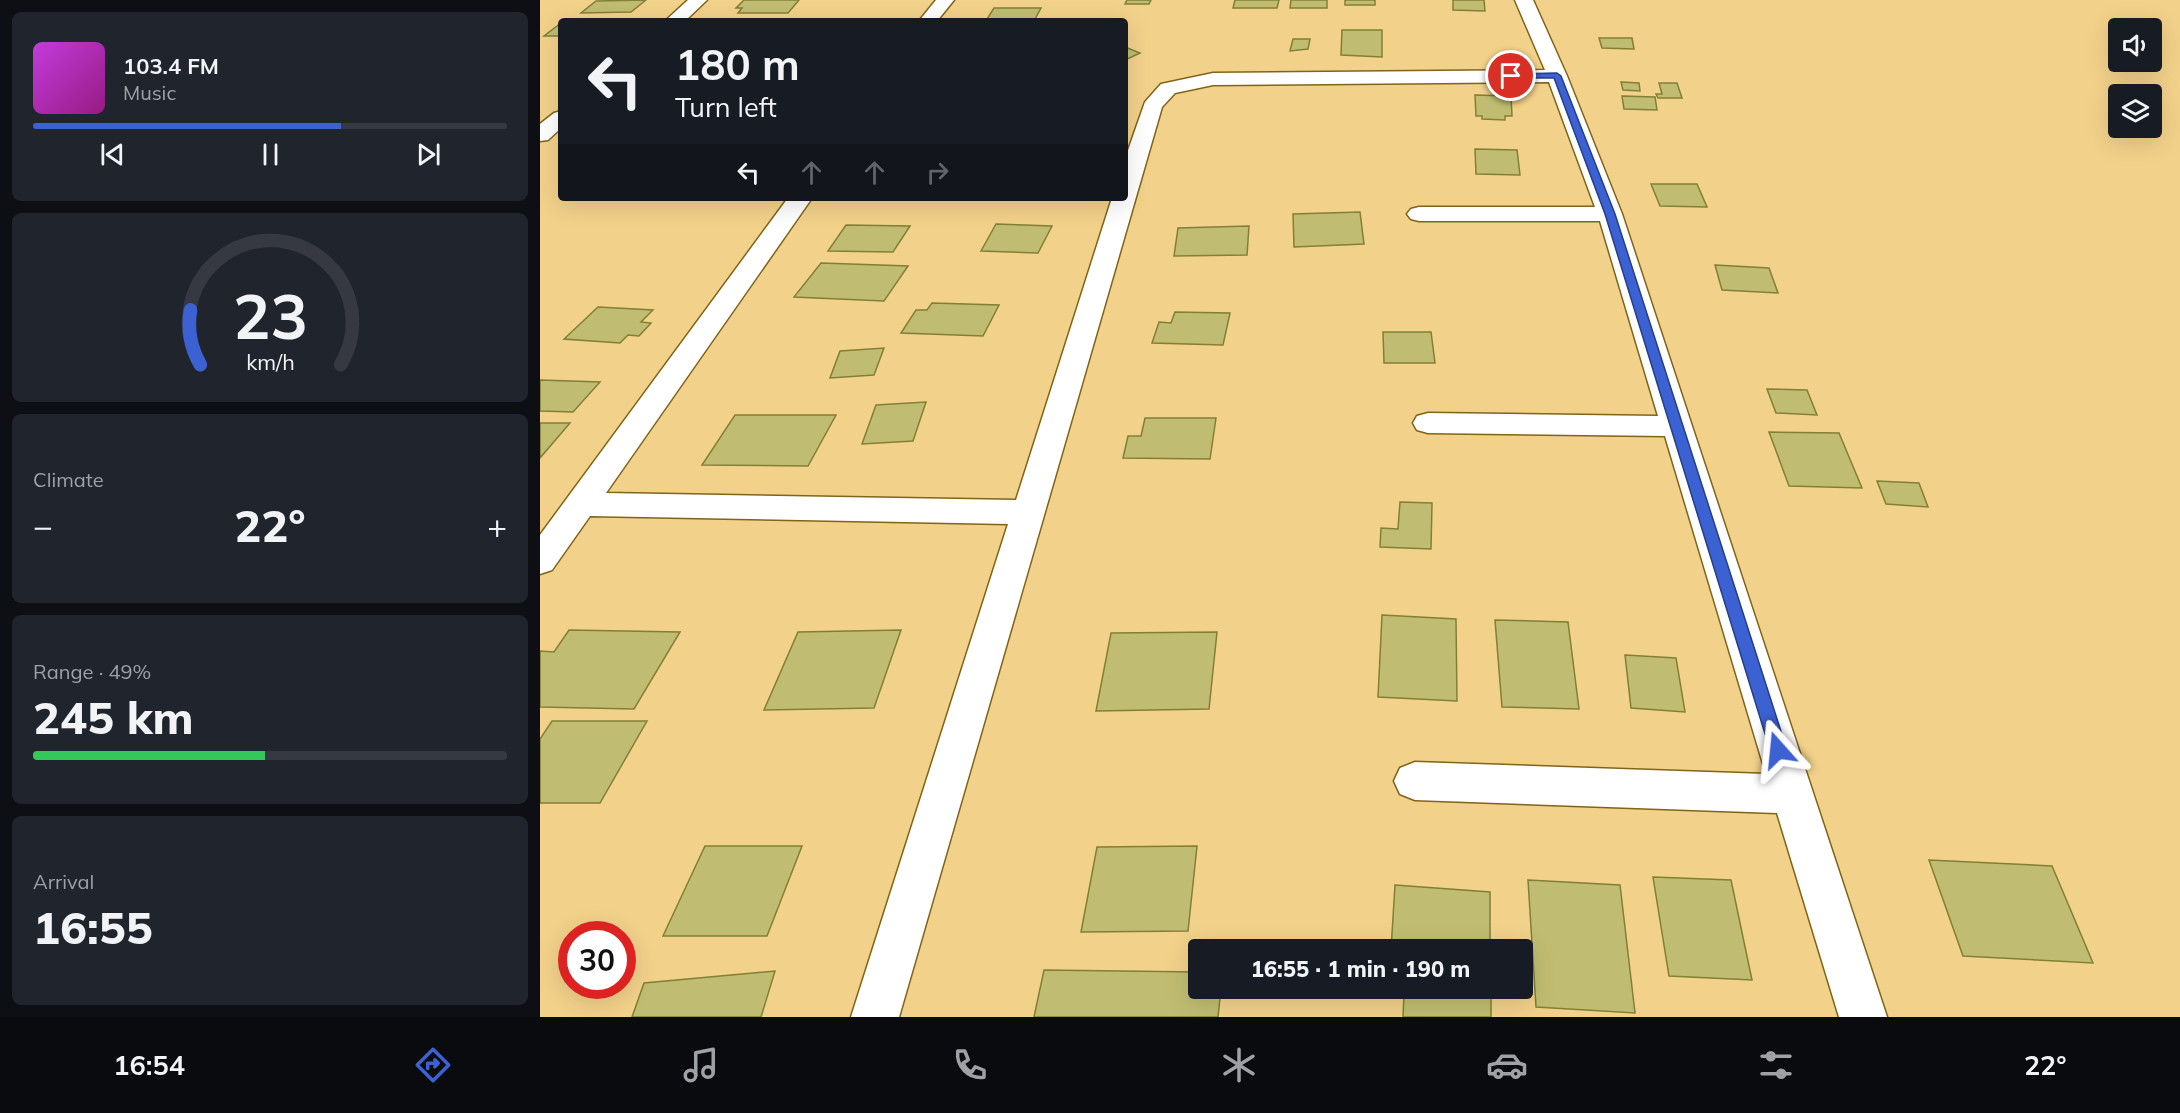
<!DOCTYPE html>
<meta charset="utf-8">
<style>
body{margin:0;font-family:Mulish,sans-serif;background:#20242c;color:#f1f3f6;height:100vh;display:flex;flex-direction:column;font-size:22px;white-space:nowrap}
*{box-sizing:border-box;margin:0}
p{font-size:20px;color:#9ea1a6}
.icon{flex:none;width:33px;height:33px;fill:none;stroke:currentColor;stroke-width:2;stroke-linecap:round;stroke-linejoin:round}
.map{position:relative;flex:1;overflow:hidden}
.panel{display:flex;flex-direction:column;gap:12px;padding:12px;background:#0d0f14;width:540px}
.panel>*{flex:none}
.banner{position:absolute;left:18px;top:18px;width:570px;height:183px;border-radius:6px;box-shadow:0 6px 24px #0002;background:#171b24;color:#f1f3f6;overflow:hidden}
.fabs{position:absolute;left:1568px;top:18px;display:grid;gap:12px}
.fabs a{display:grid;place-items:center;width:54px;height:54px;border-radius:6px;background:#171b24;box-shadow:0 6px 24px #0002;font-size:30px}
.speed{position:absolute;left:18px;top:921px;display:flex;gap:12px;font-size:30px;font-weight:700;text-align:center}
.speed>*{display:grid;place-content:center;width:78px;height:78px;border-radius:50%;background:#171b24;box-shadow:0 6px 24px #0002;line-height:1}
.speed .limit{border:9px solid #d22;background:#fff;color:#111}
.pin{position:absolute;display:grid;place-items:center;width:51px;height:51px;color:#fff;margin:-26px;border:3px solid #fff;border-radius:50%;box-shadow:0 2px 6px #0007}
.me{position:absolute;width:66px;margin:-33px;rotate:342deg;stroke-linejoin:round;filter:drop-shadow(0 0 4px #0008)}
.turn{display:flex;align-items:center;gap:21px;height:126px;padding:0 18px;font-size:27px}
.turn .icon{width:78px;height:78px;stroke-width:2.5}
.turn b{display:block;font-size:42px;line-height:51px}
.lanes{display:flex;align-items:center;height:57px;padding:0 18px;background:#0003;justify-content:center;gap:30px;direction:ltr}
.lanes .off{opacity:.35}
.big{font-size:45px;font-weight:800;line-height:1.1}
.panel .tile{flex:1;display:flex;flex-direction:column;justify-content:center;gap:9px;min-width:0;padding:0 21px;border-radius:9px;background:#20242c}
.panel .dial{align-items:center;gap:0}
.dial svg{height:156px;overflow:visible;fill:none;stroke:#363941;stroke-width:7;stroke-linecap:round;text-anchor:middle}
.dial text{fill:#f1f3f6;stroke:none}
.song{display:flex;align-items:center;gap:18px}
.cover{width:72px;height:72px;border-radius:9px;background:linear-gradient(135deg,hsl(290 70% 55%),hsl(310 70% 35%))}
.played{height:6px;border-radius:3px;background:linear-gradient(90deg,#3b61d2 65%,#363941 65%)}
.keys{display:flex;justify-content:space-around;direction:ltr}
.heat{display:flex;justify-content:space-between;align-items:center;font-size:33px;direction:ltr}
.charge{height:9px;border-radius:4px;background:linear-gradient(90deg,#34c759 49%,#363941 0)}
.trip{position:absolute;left:648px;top:939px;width:345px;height:60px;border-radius:6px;background:#171b24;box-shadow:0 6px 24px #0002;font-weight:800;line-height:60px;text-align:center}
.tab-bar{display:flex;height:96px;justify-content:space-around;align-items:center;background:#090b0e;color:#9ea1a6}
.tab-bar .icon{width:42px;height:42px}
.tab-bar .selected{color:#3b61d2}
.tab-bar b{font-size:27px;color:#f1f3f6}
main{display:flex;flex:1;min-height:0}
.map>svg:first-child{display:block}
.building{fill:#c0bd72;stroke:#837f34;stroke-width:1.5}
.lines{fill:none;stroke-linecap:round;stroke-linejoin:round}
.minor-casing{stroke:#816418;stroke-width:3}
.minor{fill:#fff;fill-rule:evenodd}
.route{fill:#3b61d2;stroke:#263f88;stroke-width:1.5}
</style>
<main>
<section class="panel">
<div class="tile">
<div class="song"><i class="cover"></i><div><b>103.4 FM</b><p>Music</p></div></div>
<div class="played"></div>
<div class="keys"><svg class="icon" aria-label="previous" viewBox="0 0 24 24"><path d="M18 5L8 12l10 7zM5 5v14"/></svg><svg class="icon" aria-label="pause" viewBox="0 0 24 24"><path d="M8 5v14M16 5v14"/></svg><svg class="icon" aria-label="next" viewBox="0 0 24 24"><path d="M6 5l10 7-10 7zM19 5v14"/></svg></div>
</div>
<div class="tile dial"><svg viewBox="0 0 100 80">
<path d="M14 69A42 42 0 1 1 86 69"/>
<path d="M14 69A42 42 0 0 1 9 41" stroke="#3b61d2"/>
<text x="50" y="56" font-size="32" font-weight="700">23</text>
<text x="50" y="72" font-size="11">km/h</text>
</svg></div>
<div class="tile"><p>Climate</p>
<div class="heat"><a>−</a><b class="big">22°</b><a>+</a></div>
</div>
<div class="tile"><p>Range · 49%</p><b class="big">245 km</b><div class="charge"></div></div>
<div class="tile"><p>Arrival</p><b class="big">16:55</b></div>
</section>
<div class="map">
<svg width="1640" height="1017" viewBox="0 0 1640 1017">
<rect width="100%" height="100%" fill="#f2d18a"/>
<g class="building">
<polygon points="106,0 91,12 41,13 56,1"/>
<polygon points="204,0 259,0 248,13 198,13 202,8 196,8"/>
<polygon points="587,0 611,0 609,4 585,4"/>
<polygon points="695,0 739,0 737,8 693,8"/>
<polygon points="751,0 787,0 787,8 750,8"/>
<rect x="805" y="0" width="30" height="5"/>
<polygon points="913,0 944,0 945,11 913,10"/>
<polygon points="454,8 501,8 495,19 447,19"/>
<polygon points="21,23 21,36 4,36"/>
<polygon points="802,30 842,30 842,57 801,55"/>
<polygon points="1059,38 1092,38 1094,49 1062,48"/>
<polygon points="753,39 770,39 768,49 750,51"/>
<polygon points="585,47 600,53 585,60"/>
<polygon points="1081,82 1099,83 1100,91 1083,90"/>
<polygon points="1119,83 1137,83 1142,98 1118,98 1116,94 1122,94"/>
<polygon points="935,95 971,96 972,116 965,116 965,120 942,119 942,116 936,116"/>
<polygon points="1082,96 1115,97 1117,110 1084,109"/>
<polygon points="935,149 977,150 980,175 936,174"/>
<polygon points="1111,184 1157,184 1167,207 1120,206"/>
<polygon points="820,212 824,244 754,247 753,214"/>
<polygon points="456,224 512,226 498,253 441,251"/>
<polygon points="306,225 370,226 353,252 288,251"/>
<polygon points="709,226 707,255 634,256 638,228"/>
<polygon points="281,263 368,266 344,301 254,297"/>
<polygon points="1175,265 1229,268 1238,293 1182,290"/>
<polygon points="392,303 459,305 443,336 361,333 376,310 387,310"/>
<polygon points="58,307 113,310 101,322 111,323 99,336 88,335 80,343 24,339"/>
<polygon points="635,312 690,313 683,345 612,343 619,322 631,323"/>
<polygon points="843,332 891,332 895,363 844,363"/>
<polygon points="344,348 334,375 290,378 300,351"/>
<polygon points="0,380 60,382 33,412 0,411"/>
<polygon points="1227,389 1267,390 1277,415 1236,413"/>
<polygon points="386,402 373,441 322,444 336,405"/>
<polygon points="195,415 296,415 268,466 162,465"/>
<polygon points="605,418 676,418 670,459 583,458 588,436 601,436"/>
<polygon points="0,423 30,423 0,458"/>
<polygon points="1229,432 1299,433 1322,488 1249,486"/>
<polygon points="1337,481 1379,483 1388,507 1346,504"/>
<polygon points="860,502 892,503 891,549 840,547 841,528 858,529"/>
<polygon points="842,615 916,619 917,701 838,697"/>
<polygon points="955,620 1028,622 1039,709 962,707"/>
<polygon points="29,630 140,632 94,709 0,707 0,651 14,652"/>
<polygon points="361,630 334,708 224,710 258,632"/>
<polygon points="677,632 669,709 556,711 571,633"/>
<polygon points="1085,655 1136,658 1145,712 1091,708"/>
<polygon points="12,721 107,721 60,803 0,803 0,739"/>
<polygon points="165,846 262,846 227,936 123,936"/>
<polygon points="657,846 648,931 541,932 557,847"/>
<polygon points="1389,860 1512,866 1553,963 1423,956"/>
<polygon points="1113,877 1191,880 1212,980 1129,976"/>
<polygon points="988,880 1080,885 1095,1013 996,1007"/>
<polygon points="855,885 950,892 950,950 851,950"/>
<polygon points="504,970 658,972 658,988 681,988 678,1017 494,1017"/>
<polygon points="235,971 221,1017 92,1017 104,983"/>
<polygon points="849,988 951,988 951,1017 863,1017 864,994 849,993"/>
</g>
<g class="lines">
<g class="minor-casing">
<g id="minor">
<polygon points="148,0 167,0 145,21 125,21"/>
<polygon points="396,0 414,0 397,21 379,21"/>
<polygon points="975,0 993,0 1027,76 1082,214 1347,1017 1299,1017 1237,813 875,800 860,794 854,781 860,768 875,762 1226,774 1125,436 888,433 877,430 873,423 877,416 888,413 1118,416 1060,221 879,221 871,219 867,214 871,209 879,207 1055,207 1009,82 673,85 635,93 622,107 359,1017 311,1017 468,524 50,516 12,570 0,574 0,535 248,198 272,198 66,493 476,500 572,198 585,198 585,159 605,102 621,84 673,73 1005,70"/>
<polygon points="21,111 21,128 8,140 0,141 0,124 14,113"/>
</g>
</g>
<use href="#minor" class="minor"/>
</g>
<polygon class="route" points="1017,73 1021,76 1075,214 1247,750 1244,756 1238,758 1232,756 1230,750 1065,214 1014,78 971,78 967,76 971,74"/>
</svg>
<div class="fabs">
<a><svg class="icon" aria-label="sound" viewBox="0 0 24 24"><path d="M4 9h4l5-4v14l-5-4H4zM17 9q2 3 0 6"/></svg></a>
<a><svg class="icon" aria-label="layers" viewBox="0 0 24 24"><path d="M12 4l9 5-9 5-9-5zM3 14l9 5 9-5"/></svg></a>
</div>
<div class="speed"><div class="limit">30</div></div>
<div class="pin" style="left:971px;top:76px;background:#d93025"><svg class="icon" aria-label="arrive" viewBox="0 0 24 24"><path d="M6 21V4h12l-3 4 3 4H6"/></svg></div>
<svg class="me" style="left:1238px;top:750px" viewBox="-20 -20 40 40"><path d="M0-17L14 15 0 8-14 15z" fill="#3b61d2" stroke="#fff" stroke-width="4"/></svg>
<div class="trip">16:55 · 1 min · 190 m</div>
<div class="banner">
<div class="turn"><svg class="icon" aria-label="left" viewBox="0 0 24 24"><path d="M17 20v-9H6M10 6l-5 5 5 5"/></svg><div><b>180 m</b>Turn left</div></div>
<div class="lanes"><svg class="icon" aria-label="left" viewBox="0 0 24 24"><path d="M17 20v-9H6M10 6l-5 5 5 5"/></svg><svg class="icon off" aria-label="ahead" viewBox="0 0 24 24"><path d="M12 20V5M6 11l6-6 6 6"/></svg><svg class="icon off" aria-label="ahead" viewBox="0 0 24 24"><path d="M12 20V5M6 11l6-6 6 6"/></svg><svg class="icon off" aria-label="right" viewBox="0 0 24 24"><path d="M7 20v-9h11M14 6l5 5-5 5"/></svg></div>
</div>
</div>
</main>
<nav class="tab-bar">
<b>16:54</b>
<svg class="icon selected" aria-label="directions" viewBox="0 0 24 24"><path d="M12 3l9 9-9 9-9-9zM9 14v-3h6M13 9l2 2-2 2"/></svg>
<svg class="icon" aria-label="music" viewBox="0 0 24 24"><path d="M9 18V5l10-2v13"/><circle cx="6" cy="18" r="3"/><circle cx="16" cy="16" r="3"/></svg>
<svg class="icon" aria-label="phone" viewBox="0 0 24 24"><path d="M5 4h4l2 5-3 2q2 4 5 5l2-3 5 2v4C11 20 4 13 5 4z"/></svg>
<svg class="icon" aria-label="climate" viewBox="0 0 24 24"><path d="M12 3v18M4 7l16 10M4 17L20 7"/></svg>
<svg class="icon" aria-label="car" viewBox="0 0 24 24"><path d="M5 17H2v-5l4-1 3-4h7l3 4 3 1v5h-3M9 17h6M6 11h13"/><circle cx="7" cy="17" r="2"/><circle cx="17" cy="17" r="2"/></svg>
<svg class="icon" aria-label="filters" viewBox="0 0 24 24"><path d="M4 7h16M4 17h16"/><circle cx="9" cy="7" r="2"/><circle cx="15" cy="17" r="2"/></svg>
<b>22°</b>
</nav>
